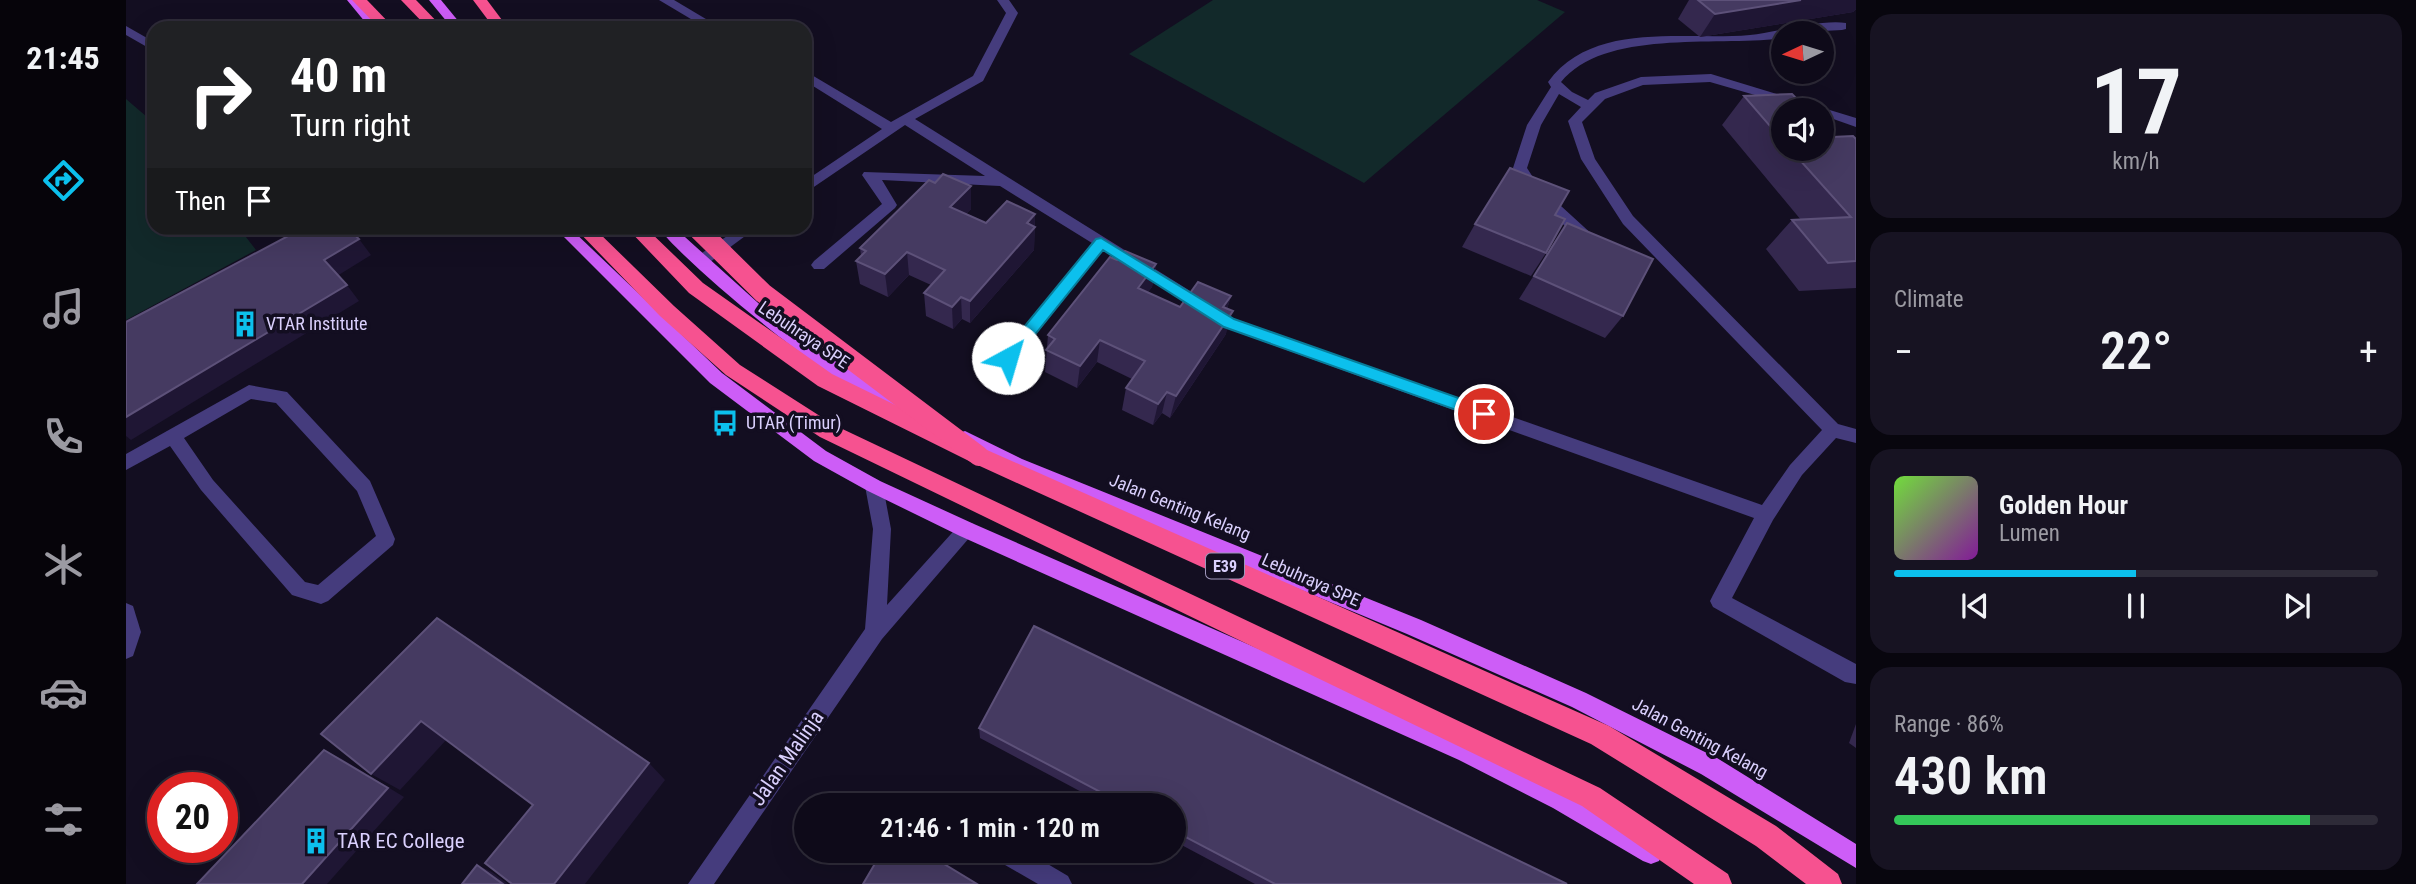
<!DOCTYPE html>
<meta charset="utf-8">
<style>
body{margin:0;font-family:"Roboto Condensed",sans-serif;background:#171322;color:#f1f3f6;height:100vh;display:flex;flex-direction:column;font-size:26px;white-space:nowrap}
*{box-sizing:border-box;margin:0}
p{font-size:23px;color:#9b9aa2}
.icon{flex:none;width:38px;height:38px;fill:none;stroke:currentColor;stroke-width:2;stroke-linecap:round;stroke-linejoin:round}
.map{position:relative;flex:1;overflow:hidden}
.side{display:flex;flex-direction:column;gap:14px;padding:14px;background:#08060e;width:560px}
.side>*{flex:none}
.hud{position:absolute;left:21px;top:21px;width:665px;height:214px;border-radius:21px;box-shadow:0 7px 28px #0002,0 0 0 2px #2e2b38;background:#202124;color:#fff;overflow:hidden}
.needle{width:46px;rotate:266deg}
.tools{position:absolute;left:1645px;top:21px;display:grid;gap:14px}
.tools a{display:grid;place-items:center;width:63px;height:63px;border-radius:50%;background:#0e0a19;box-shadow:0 7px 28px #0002,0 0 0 2px #2e2b38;font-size:35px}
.speed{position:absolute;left:21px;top:772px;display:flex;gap:14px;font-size:35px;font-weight:700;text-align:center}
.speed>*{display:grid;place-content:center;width:91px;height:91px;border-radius:50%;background:#0e0a19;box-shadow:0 7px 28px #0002,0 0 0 2px #2e2b38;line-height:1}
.speed .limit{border:10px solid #d22;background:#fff;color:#111}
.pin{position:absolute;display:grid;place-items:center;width:60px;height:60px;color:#fff;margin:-30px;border:4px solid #fff;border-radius:50%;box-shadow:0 2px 7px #0007}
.me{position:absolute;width:77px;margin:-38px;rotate:39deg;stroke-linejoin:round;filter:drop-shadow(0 0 5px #0008)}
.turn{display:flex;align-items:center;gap:24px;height:147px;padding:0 28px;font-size:32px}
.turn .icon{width:91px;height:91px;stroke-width:2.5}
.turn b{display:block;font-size:49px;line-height:60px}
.then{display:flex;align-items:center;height:66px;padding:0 28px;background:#0003;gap:14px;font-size:26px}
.big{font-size:52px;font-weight:600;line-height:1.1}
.side .tile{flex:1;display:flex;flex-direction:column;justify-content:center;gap:10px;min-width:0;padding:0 24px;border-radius:21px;background:#171322}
.side .dial{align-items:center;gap:0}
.dial b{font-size:91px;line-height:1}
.song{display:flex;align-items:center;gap:21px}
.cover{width:84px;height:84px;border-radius:10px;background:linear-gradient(135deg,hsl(100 70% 55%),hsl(290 70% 35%))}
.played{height:7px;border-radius:4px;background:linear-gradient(90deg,#0cc0ed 50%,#2e2b38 50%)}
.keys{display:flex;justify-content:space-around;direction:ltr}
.heat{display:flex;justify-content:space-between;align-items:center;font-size:38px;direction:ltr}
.charge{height:10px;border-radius:5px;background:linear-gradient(90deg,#34c759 86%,#2e2b38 0)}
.trip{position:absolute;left:668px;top:793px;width:392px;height:70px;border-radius:35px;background:#0e0a19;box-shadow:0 7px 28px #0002,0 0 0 2px #2e2b38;font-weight:600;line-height:70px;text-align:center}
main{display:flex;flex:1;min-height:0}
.menu{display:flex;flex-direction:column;width:126px;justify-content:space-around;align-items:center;background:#06040a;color:#9b9aa2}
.menu .icon{width:49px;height:49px}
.menu .selected{color:#0cc0ed}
.menu b{font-size:32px;color:#f1f3f6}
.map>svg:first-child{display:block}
.green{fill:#12292a}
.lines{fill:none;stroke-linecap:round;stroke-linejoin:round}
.lane{fill:#453c7d;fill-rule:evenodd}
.street{fill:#453c7d;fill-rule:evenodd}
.primary{fill:#cd5df7;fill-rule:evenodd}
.highway{fill:#f65290;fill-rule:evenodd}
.highway-bridge-far1{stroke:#f65290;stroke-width:16}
.highway-bridge{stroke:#f65290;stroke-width:20}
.wall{fill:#34284e}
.shaded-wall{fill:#1f1634}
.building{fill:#453a61;stroke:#5d5179;stroke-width:2}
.route{fill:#0cc0ed;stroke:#087d9a;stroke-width:2}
.labels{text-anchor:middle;stroke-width:7;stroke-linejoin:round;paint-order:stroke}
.shield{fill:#130e21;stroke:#9e96bb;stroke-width:2}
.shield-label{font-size:16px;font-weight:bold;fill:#dad0fd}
.poi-label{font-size:18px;fill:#dad0fd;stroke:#130e21;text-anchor:start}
.street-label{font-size:18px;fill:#dad0fd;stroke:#130e21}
.near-street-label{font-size:21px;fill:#dad0fd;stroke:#130e21}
.near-poi-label{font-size:21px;fill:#dad0fd;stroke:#130e21;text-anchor:start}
</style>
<main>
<nav class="menu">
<b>21:45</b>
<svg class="icon selected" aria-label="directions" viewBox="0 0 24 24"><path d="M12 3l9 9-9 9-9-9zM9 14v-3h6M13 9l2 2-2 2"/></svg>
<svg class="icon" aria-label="music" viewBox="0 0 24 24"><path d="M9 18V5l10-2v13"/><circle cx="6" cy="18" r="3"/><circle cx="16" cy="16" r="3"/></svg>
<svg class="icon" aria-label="phone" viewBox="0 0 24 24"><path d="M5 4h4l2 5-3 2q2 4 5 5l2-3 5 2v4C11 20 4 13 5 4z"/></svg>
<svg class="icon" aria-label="climate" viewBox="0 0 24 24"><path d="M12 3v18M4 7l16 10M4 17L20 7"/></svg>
<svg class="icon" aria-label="car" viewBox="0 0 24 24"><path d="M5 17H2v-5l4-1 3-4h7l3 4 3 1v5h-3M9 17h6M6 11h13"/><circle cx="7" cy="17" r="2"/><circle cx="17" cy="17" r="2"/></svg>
<svg class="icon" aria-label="filters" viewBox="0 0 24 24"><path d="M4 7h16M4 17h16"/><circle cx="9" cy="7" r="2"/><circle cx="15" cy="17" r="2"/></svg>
</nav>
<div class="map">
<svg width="1730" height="884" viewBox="0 0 1730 884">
<rect width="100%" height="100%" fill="#130e21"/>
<g class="green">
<polygon points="1087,0 1411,0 1439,12 1238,183 1003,54"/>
<polygon points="0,99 28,123 28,228 113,228 130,250 0,320"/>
</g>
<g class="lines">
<g class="lane">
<polygon points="533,0 548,0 595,28 580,28"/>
<path d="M871,0H883L892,13L857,81L789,119L1109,319L1636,505L1664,465L1696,430L1497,224L1455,159L1442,121L1455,107L1433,94L1415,125L1401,168L1412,185L1469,237L1471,241L1469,245H1459L1402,191L1387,168L1401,125L1425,87L1422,82C1468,20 1557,41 1624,35C1651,32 1696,19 1720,23V29L1716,30L1657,33V38C1591,47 1479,28 1435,82L1446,92L1462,100L1469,93L1515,77L1585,74L1730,118V127L1696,115V110H1681L1584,82L1517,85L1479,99L1456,122L1469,159L1507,216L1712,424L1730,429V443L1710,438L1676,475L1647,520L1606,598L1730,664V684L1719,682L1587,607L1584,601L1587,595L1628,518L1097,327L977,250L888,362H876L874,358L876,354L966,243L874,186L756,180L771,205L769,208L698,269H688L685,265L688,261L756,204L736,175L738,172L859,176L779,125L679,193V181L756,129L679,81V71L765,122L847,76L880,13Z"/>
<polygon points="0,26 28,42 28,51 0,35"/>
<polygon points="613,228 630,228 580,265 570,265 567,261 570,257"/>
<path d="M123,385L161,392L244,481L269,539L267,545L202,601L195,604L166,595L75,490L44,446L0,470V454ZM125,399L150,403L231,491L250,536L192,585L179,582L87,480L58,438Z"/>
<polygon points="0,603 7,606 15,632 7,656 0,659"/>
</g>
<g class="street">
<polygon points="748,478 754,481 757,486 765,529 761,605 834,524 841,522 848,524 850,530 756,639 588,884 562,884 739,629 747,529 739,486 742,481"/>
<polygon points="864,850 898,850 942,876 946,884 912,884 867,858"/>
</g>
<g class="primary">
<polygon points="221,0 233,0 256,28 244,28"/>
<polygon points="303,0 315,0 338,28 326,28"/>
<polygon points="429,228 444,228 596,373 700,451 754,481 848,524 1349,744 1443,792 1533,845 1536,853 1533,861 1525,864 1517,861 1427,808 1333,760 834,536 742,491 688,461 584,383"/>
<path d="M533,228H549L652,321L734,376L782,401L785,406L782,411C747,422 556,262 533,228Z"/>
<polygon points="839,431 896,459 1295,620 1460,693 1591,758 1730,844 1730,868 1575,774 1446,707 1281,634 884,469 833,443 830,438 833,433"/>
</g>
<g class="highway">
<polygon points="226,0 241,0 268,28 253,28"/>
<polygon points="275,0 290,0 317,28 302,28"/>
<polygon points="347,0 361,0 382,28 368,28"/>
<polygon points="449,228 468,228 548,306 614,365 708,425 1474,788 1602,874 1606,884 1568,884 1456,806 694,437 600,375 534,316"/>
<polygon points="501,228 520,228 577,283 706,374 861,450 1483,726 1650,826 1712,874 1716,884 1680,884 1630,846 1465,744 845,462 692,386 563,293"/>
</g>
<polyline class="highway-bridge-far1" points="571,228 575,232"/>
<polyline class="highway-bridge" points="573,230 637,293 853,456"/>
</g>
<g class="wall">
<polygon points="1563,0 1730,0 1730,9 1727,12 1574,37 1552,19"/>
<polygon points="1618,96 1657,110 1657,149 1696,149 1706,137 1730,139 1730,288 1673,291 1640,249 1666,220 1675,220 1596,125"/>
<polygon points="809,183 845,186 845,209 840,214 860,223 909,214 908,250 844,323 836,319 827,329 800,316 798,293 805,285 783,275 762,297 734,284 730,261 735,256 734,248"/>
<polygon points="1429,215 1420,253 1405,276 1336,247 1349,224"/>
<polygon points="1441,223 1497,316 1479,338 1393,299"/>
<polygon points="991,260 1030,264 1026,287 1022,292 1054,307 1105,296 1101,309 1100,334 1044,418 1036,413 1027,425 996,410 1000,388 1006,379 971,362 951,388 919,372 922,335"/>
<polygon points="1730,724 1730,748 1723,743"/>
<polygon points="853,728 1441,884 1129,884 1048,841 1048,805 980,805 854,738"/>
</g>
<g class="shaded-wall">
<polygon points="1675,0 1730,0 1730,9 1727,12 1574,37 1589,14"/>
<polygon points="845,186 845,209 825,230 824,207"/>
<polygon points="909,214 908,250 844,323 844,301 901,223"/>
<polygon points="233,239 245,255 211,276 198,260"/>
<polygon points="781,252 783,275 762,297 759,274"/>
<polygon points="1030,264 1026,287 1008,311 1012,288"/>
<polygon points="221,285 233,301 5,440 0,436 0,417"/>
<polygon points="1105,296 1098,319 1097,307"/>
<polygon points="835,297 836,319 827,329 826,307"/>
<polygon points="1107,311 1100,334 1044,418 1050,396"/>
<polygon points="974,340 971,362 951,388 954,366"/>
<polygon points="1041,392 1036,413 1027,425 1032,404"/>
<polygon points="295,721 321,739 274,790 245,774"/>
<polygon points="198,750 216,759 278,797 201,884 176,884"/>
<polygon points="523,763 539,780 459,884 428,884"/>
<polygon points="351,865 366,872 382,884 377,884"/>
</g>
<g class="building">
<polygon points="1572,0 1675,0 1589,14"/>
<polygon points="1666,94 1682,110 1657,110 1657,141 1618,96"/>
<polygon points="1696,125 1706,137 1727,136 1730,139 1730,261 1702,263 1666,220 1725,217 1664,149 1696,149"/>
<polygon points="1384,168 1443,191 1429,215 1439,219 1420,253 1349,224"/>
<polygon points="817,174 845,186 824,207 860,223 881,201 909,214 901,223 909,227 844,301 835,297 826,307 798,293 819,270 781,252 759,274 730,261 740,251 734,248 803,180 809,183"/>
<polygon points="1441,223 1527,259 1497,316 1408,276"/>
<polygon points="177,228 221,228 233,239 198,260 221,285 0,417 0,322"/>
<polygon points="999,251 1030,264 1012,288 1054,307 1072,282 1105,296 1097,307 1107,311 1050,396 1041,392 1032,404 1000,388 1019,361 974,340 954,366 920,350 929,339 922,335 984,257 991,260"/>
<polygon points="311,618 523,763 428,884 386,884 359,863 407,805 295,721 245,774 195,734"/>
<polygon points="908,626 1441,884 1149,884 1048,831 1048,805 999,805 853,728"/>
<polygon points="198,750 262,788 176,884 71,884"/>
<polygon points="757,850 795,850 851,884 737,884"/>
<polygon points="351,865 377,884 336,884"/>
</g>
<polygon class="route" points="975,238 1108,319 1364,409 1366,414 1358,420 1098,327 977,250 887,362 876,362 874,358 876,354 970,239"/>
<defs>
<g id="building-bare" transform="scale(2.1)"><path d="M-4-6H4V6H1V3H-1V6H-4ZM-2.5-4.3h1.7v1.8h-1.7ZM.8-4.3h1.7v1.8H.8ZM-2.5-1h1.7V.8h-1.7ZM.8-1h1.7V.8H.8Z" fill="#0cc0ed" stroke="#130e21" stroke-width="2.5" paint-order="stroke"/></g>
<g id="bus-bare" transform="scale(2.1)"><path d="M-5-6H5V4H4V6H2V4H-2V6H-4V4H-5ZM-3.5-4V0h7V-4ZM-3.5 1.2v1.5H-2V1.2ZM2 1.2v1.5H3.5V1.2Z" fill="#0cc0ed" stroke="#130e21" stroke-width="2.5" paint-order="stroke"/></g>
</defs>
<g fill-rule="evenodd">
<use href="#building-bare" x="119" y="324"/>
<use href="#bus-bare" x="599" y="423"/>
<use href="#building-bare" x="190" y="841"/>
</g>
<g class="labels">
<rect class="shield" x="1080" y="553.5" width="38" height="25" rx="5"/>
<g class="shield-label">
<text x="1099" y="572">E39</text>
</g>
<g class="poi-label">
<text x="140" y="330">VTAR Institute</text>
<text x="620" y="429">UTAR (Timur)</text>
</g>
<g class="street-label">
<text transform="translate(678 335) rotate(34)" y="6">Lebuhraya SPE</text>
<text transform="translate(1054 507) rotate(22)" y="6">Jalan Genting Kelang</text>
<text transform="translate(1185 580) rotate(24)" y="6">Lebuhraya SPE</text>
<text transform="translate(1574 738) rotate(28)" y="6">Jalan Genting Kelang</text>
</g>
<g class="near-street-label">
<text transform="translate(661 758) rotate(-55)" y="7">Jalan Malinja</text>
</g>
<g class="near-poi-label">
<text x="211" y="848">TAR EC College</text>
</g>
</g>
</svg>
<div class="tools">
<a><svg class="needle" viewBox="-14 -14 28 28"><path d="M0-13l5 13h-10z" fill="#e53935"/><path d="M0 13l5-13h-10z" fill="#9b9aa2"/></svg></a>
<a><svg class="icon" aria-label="sound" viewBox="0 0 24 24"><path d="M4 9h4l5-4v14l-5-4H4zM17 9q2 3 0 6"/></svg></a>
</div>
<div class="speed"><div class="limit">20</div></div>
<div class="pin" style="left:1358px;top:414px;background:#d93025"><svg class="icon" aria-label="arrive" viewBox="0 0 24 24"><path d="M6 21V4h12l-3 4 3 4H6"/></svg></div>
<svg class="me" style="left:882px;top:358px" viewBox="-20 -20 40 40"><circle r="19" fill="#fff"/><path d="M0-13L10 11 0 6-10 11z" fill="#0cc0ed"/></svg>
<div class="trip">21:46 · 1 min · 120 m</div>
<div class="hud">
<div class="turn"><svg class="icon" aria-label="right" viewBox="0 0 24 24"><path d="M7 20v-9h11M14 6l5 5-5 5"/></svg><div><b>40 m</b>Turn right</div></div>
<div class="then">Then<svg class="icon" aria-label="arrive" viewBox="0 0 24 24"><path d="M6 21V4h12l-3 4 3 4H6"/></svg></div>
</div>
</div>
<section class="side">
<div class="tile dial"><b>17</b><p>km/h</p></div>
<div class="tile"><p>Climate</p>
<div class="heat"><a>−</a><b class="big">22°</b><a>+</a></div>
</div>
<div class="tile">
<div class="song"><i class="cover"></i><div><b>Golden Hour</b><p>Lumen</p></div></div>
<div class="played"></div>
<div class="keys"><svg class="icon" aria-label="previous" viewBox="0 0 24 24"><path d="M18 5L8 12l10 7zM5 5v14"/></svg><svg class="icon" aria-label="pause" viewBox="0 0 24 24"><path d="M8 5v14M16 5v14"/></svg><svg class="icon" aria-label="next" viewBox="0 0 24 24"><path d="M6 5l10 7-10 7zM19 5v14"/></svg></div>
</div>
<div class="tile"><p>Range · 86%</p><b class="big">430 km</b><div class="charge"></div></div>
</section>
</main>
